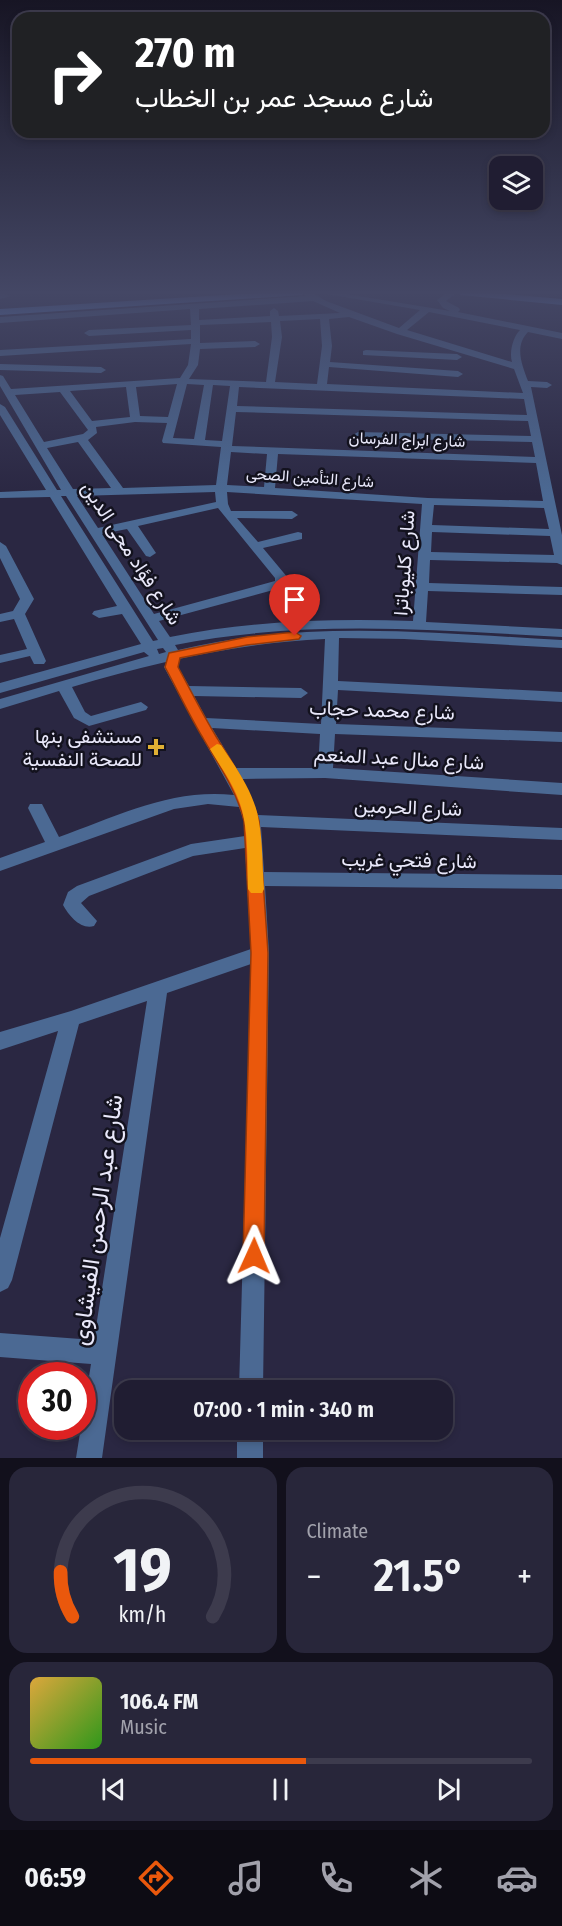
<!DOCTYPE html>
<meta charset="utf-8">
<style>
body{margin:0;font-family:"Fira Sans Condensed",Vazirmatn,sans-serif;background:#28263a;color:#f1f3f6;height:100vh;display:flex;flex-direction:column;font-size:22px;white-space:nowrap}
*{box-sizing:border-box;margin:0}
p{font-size:20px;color:#a2a2ac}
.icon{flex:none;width:33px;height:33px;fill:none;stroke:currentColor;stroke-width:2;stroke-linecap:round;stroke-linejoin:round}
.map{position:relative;height:1458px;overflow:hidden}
.panel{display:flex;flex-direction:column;gap:9px;padding:9px;background:#12101c;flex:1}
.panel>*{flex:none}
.banner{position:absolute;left:12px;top:12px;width:538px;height:126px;border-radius:18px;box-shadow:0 3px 9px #0003,0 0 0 2px #3d3b4d;background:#202124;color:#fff;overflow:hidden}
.buttons{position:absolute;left:489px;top:156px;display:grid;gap:12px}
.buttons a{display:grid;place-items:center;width:54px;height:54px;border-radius:12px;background:#201d32;box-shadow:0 3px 9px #0003,0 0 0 2px #3d3b4d;font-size:30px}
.speed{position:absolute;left:18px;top:1362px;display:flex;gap:12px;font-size:30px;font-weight:700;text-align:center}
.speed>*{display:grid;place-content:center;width:78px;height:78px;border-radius:50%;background:#201d32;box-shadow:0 3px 9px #0003,0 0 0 2px #3d3b4d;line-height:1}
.speed .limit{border:9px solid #d22;background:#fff;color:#111}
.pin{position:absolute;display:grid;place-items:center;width:51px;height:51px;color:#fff;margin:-62px -26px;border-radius:50% 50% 50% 0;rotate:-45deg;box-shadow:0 0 6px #0007}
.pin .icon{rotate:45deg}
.me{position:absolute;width:66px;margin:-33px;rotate:1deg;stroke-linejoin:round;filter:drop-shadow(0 0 4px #0008)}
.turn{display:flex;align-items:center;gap:21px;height:126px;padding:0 24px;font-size:27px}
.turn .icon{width:78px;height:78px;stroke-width:2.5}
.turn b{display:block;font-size:42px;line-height:51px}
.big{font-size:45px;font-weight:600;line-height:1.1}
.panel .card{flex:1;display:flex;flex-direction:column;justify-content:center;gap:9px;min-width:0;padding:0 21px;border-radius:18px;background:#28263a}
.panel .dial{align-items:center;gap:0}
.dial svg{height:156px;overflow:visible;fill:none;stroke:#3d3b4d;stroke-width:7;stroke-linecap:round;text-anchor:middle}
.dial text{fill:#f1f3f6;stroke:none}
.song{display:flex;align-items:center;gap:18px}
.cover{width:72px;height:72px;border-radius:9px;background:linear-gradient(135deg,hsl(40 70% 55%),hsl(110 70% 35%))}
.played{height:6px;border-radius:3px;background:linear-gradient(90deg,#ea580c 55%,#3d3b4d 55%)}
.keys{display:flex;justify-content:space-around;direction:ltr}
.heat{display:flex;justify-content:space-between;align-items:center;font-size:33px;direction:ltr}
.panel .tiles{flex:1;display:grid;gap:9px;grid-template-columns:1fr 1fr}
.card:last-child{grid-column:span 2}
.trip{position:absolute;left:114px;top:1380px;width:339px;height:60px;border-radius:18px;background:#201d32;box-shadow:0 3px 9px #0003,0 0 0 2px #3d3b4d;font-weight:600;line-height:60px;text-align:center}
.tab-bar{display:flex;height:96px;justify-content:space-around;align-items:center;background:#0d0c14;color:#a2a2ac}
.tab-bar .icon{width:42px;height:42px}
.tab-bar .current{color:#ea580c}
.tab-bar b{font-size:27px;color:#f1f3f6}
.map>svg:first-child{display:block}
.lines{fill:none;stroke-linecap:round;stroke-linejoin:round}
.minor{fill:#4b6993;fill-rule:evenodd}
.major{fill:#66a4fc;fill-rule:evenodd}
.route{fill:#ea580c;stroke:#983908;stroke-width:1.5}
.slow{fill:#f59e0b}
.poi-dot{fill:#e0b034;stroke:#13121e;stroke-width:2}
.labels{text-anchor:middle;stroke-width:5;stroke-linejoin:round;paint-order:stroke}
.far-street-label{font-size:16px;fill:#e9e8fa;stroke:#13121e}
.street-label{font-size:20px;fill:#e9e8fa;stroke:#13121e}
.poi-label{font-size:20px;fill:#e9e8fa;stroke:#13121e;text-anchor:end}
.near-street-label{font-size:24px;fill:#e9e8fa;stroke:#13121e}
</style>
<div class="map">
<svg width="562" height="1458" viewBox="0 0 562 1458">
<rect width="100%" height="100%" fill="#2a2742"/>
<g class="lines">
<g class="minor">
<path d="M302,292H311L326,301L399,328L420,310L315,292H334L450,311L443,308L437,300L448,292H457L446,301L459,308L460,310L458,312L562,333V339L528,332C514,346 522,365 528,381L547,382L552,385L547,388L531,387L562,535V565L557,563L430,560L429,583L562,587V595L428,591L426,622L562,629V637C432,630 304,619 175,645L178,650C304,619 433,633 562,640V648L404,639L339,638L338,681L562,692V702L338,690L336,724L562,732V742L335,734L333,768L562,783V795L325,778L242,779L258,815L562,828V840L261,827L264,872L562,875V889L265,886L269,953L263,1390H239L251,964L167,993L102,1458H76L91,1364L0,1357V1333L94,1340L147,1001L79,1024L12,1280L8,1288L0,1292V1238L58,1031L0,1050V1032L71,1011L251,949L245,848L193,856L89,896L81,903L97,921L94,926C81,930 69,916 63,905L68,892L77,886L191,844L245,836L244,821L239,807L208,804L174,809L0,871V858L45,842L28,808L30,804H42L59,837C117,816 172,788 234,795L164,667L166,664H176L189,686L301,688L308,693L301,698L194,696L206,718L321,724L325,639C238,643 156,662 72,687L85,712L91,716L141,702L148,707L146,710L89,726L74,718L59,691L0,709V699L149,656L144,652L0,693V683L141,644L122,614L99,618L92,614L94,611L117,606L50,497L0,498V492L46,490L0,415V404L5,407L57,490H61L0,386V375L3,376L11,389L180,378L188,365L191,344L0,356V350L191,339V330L89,336L84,333L89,330L191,325L190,309L0,323V317L306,296ZM313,301L340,313L279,316L278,311L274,308L270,311V316L199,320V309ZM429,312L520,330C513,337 509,352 512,362L407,330ZM349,317L397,334L514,369L523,393L327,384L329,367L458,377L463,374L458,371L330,362L332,346L329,319ZM320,319L322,346L317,384L275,382L282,337L280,321ZM271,322L272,337L266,382L189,379L198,365L200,349L255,347L260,344L255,341L200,343V325ZM177,384L168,417L140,416L136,387ZM187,384L204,385L194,439L173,438ZM213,385L230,386L222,441L205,440ZM126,387L130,417L92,421L70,391ZM239,387L524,399L527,415L237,406ZM60,392L88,430L83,434L44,442L15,395ZM236,412L528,421L531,436L358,432L353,435L358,438L532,442L535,457L232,446ZM135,422L167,423L162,441L163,443L221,447L216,485L123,488L88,440L97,433L96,427ZM78,442L111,488L73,489L47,448ZM231,452L267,454L264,487L227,485ZM278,454L536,463L543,501L428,498L275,488ZM215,492L216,502L98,528L77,496ZM227,492L422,504L413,621C331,618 250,621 170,637L159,621L277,589L285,586L288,578L263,548L302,539V533L298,532L258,542L237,518L292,519L298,515L292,511H231L228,504ZM61,496H66L158,640L153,641ZM434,505L544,508L549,529L432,525ZM218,508L275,578V581L154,614L102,534L127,529L146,556L150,557L156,553L138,526ZM432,532L550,536L554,555L431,552ZM163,648L166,652L159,654L157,649ZM212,728L320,734L318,768H236Z"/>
<polygon points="0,293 11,296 0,299"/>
<polygon points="366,350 457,354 462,357 457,360 363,355 363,351"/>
<polygon points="0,364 101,367 106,370 101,373 0,370"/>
<polygon points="0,542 6,546 34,599 25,614 46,661 44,664 34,664 30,656 0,663 0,655 27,649 14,619 0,622 0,614 13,611 20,599 0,558"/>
<rect x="237" y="1430" width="26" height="28"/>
</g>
<g class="major">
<polygon points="270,292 306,292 302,295 0,315 0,309"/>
<polygon points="457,292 483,292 562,299 562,305 461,295"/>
</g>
</g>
<linearGradient id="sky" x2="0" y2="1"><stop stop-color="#171524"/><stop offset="0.59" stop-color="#444765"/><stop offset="1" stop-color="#444765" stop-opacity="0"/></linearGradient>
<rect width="562" height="496" fill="url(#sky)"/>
<path class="route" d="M295,632L301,636L299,639L247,645L180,658L178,667C191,691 203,715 217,738C234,765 250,790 259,821L268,953L264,1256L261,1263L254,1266L246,1263L243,1256L251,953L244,821C236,789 219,766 203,738C189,715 178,691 165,667L169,653L247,637Z"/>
<path class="slow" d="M217,744L221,745C237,769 255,794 259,822C263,844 262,867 264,889L262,893H251L248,889C247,860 249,828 239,801C232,782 220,766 210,749Z"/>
<path class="poi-dot" d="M153 738h6v6h6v6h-6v6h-6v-6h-6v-6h6z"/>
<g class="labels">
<g class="far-street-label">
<text transform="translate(407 439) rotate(2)" y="6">شارع ابراج الفرسان</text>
<text transform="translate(310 477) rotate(4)" y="6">شارع التأمين الصحى</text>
</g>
<g class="street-label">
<text transform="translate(132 553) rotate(57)" y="7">شارع فؤاد محى الدين</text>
<text transform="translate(404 563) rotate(-86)" y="7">شارع كليوباترا</text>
<text transform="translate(382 710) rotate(2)" y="7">شارع محمد حجاب</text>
<text transform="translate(399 758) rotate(3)" y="7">شارع منال عبد المنعم</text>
<text transform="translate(408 807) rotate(2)" y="7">شارع الحرمين</text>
<text transform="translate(409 860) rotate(1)" y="7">شارع فتحي غريب</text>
</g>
<g class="poi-label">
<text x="142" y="743">مستشفى بنها<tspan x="142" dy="23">للصحة النفسية</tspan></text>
</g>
<g class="near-street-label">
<text transform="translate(97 1220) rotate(-82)" y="8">شارع عبد الرحمن الفيشاوى</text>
</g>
</g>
</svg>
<div class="buttons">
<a><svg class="icon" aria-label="layers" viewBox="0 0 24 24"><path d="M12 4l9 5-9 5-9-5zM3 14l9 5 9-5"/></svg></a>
</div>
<div class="speed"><div class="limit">30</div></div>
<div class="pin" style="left:295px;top:636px;background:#d93025"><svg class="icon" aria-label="arrive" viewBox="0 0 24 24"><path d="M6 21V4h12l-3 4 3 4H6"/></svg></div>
<svg class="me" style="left:254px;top:1256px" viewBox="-20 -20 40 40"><path d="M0-17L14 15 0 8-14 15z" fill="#ea580c" stroke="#fff" stroke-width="4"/></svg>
<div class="trip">07:00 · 1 min · 340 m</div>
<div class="banner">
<div class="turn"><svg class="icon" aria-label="right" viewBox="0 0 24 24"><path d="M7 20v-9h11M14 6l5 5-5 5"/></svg><div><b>270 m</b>شارع مسجد عمر بن الخطاب</div></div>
</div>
</div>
<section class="panel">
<div class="tiles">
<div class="card dial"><svg viewBox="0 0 100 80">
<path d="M14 69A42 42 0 1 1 86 69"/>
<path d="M14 69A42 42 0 0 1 8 46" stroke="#ea580c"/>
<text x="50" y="56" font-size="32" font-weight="700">19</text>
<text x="50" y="72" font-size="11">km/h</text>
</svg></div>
<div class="card"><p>Climate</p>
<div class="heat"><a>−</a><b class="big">21.5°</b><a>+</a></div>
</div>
<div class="card">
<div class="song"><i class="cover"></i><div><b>106.4 FM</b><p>Music</p></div></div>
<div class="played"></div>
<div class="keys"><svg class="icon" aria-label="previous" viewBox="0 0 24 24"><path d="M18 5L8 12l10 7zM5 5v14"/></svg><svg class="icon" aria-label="pause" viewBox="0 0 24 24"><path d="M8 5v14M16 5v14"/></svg><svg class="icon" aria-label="next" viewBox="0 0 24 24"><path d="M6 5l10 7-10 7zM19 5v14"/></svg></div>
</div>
</div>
</section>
<nav class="tab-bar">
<b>06:59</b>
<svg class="icon current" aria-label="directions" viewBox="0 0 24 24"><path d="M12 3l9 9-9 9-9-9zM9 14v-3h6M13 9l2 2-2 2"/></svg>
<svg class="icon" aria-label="music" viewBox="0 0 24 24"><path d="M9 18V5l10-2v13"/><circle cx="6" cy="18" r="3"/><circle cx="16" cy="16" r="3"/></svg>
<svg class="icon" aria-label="phone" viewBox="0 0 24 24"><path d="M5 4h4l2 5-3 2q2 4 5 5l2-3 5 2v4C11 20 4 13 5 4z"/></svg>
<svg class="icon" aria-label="climate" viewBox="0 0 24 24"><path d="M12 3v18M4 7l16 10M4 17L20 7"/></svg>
<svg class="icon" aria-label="car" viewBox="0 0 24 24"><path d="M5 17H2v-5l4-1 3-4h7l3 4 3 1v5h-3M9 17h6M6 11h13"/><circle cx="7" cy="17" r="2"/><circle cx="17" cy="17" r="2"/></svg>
</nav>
